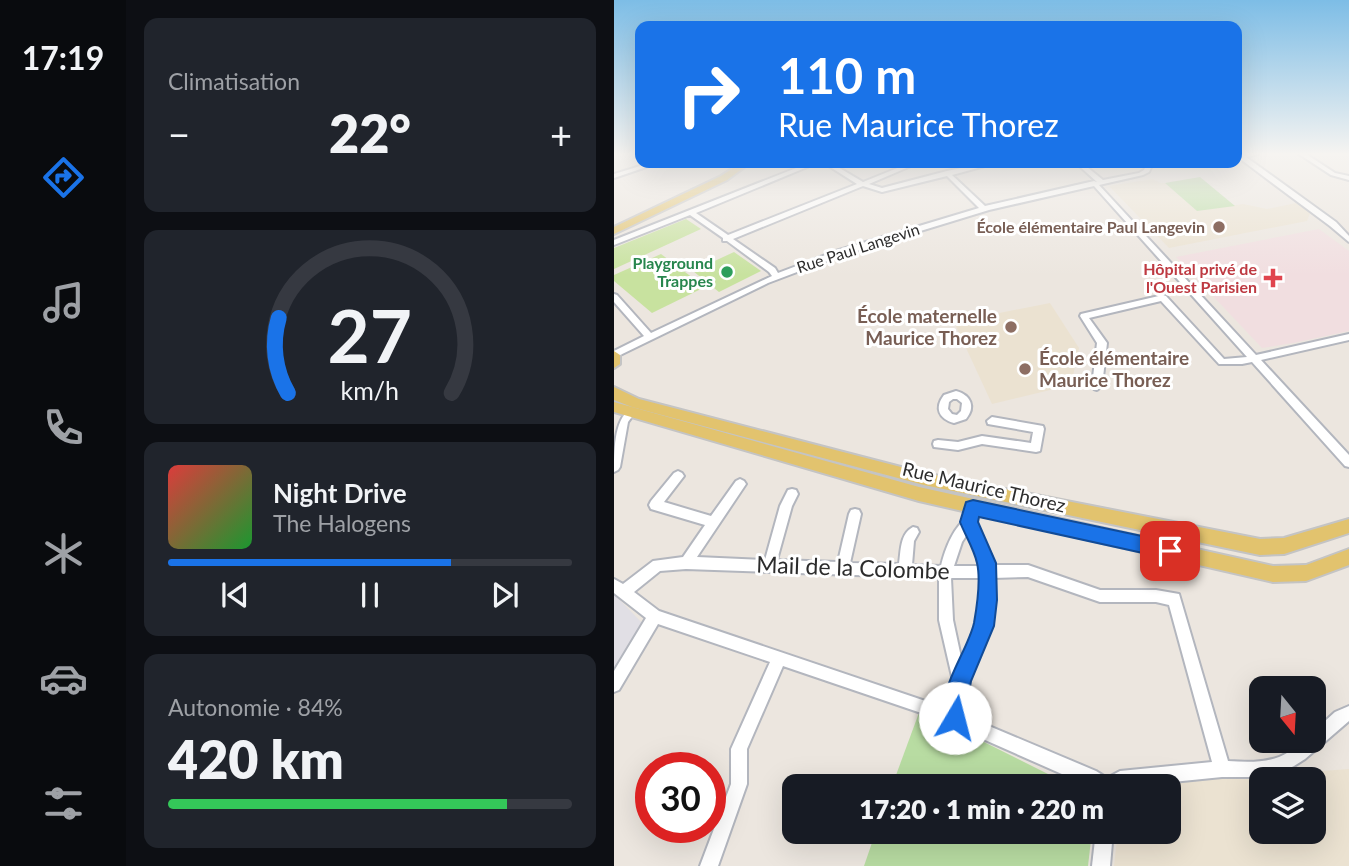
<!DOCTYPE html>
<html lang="fr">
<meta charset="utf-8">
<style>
body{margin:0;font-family:Lato,sans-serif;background:#20242c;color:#f1f3f6;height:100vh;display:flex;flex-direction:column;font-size:26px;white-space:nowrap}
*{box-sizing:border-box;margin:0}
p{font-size:23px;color:#9ea1a6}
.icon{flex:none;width:38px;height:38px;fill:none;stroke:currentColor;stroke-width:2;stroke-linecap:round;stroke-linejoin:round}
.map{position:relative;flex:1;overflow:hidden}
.panel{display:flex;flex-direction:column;gap:18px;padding:18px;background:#0d0f14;width:488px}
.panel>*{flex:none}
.top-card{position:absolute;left:21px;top:21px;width:607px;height:147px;border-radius:14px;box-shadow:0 7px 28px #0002;background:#1a73e8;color:#fff;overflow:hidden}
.needle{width:46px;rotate:162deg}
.buttons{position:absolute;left:635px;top:676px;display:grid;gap:14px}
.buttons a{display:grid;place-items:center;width:77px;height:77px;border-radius:14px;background:#171b24;box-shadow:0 7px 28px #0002;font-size:35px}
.speed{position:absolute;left:21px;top:752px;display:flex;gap:14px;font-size:35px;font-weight:700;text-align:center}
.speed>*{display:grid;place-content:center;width:91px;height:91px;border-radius:50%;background:#171b24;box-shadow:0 7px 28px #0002;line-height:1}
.speed .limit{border:10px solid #d22;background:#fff;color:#111}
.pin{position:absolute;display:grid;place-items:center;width:60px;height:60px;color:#fff;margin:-30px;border-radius:14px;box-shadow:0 4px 10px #0006}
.me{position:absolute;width:77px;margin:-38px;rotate:8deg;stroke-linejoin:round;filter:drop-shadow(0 0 5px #0008)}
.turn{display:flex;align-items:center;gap:24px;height:147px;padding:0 28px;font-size:32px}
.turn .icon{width:91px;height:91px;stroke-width:2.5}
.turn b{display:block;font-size:49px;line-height:60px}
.big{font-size:52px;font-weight:800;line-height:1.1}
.panel .tile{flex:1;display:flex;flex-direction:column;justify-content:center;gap:10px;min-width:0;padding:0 24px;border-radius:14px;background:#20242c}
.panel .dial{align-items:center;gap:0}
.dial svg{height:182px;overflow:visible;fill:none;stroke:#363941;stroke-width:7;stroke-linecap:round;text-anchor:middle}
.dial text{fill:#f1f3f6;stroke:none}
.song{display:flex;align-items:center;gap:21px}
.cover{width:84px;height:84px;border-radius:10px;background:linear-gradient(135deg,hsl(0 70% 55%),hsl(130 70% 35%))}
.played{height:7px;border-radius:4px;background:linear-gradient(90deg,#1a73e8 70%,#363941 70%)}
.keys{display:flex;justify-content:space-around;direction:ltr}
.heat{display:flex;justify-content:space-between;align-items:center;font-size:38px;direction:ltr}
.charge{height:10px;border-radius:5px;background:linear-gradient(90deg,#34c759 84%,#363941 0)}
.trip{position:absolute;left:168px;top:774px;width:399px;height:70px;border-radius:14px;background:#171b24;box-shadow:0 7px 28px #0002;font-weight:800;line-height:70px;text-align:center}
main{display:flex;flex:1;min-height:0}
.dock{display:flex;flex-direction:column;width:126px;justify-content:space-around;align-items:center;background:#090b0e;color:#9ea1a6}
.dock .icon{width:49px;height:49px}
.dock .selected{color:#1a73e8}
.dock b{font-size:32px;color:#f1f3f6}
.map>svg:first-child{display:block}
.industrial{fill:#e1dfe5}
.education{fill:#ebe2d1;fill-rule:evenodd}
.medical{fill:#f1dee0}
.green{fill:#b8dca2}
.pitch{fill:#c8e29f}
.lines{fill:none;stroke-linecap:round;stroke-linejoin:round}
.minor-casing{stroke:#b3b6be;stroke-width:4}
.major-casing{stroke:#c4c4c4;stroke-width:4}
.minor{fill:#fff;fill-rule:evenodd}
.major{fill:#e2c36e;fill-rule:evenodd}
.route{fill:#1a73e8;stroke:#114b97;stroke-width:2}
.education-dot{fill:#8d6e63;stroke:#fff;stroke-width:2.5}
.leisure-dot{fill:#2e9e5b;stroke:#fff;stroke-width:2.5}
.health-dot{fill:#e0444e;stroke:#fff;stroke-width:2.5}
.labels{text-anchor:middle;stroke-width:6;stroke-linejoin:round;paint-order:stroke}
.far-education-label{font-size:16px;font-weight:bold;fill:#785e54;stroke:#fff;text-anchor:end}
.far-street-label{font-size:16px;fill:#2c2c2c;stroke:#fff}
.far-leisure-label{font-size:16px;font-weight:bold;fill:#27864d;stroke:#fff;text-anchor:end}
.far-health-label{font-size:16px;font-weight:bold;fill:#be3a42;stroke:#fff;text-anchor:end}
.education-label{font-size:19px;font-weight:bold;fill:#785e54;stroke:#fff;text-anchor:end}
.street-label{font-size:19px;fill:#2c2c2c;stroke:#fff}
.near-street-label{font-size:23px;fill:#2c2c2c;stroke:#fff}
</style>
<main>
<nav class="dock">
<b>17:19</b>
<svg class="icon selected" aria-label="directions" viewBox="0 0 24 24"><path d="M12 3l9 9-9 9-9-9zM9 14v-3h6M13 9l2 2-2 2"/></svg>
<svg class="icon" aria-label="music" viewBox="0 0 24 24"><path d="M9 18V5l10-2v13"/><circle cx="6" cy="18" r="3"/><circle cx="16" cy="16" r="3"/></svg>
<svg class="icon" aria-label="phone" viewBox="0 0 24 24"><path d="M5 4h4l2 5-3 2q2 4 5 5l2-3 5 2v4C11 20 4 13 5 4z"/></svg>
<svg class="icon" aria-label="climate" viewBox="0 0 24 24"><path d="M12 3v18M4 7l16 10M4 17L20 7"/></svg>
<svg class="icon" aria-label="car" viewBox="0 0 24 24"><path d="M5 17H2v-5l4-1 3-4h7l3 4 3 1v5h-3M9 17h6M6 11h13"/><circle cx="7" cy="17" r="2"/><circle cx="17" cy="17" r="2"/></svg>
<svg class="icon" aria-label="filters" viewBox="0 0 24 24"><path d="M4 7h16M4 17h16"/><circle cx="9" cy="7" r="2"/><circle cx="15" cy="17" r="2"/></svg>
</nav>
<section class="panel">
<div class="tile"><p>Climatisation</p>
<div class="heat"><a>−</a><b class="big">22°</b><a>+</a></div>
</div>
<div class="tile dial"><svg viewBox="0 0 100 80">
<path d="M14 69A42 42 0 1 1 86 69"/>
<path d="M14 69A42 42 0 0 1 10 36" stroke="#1a73e8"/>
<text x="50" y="56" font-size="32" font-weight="700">27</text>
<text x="50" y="72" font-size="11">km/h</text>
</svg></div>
<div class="tile">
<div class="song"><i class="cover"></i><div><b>Night Drive</b><p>The Halogens</p></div></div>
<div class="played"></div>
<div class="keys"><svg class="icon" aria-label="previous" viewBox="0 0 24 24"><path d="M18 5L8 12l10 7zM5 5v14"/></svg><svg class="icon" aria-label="pause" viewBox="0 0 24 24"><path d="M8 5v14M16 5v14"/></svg><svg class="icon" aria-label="next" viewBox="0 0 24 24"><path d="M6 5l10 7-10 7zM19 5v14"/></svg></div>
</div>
<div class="tile"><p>Autonomie · 84%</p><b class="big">420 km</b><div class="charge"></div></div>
</section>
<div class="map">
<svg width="735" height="866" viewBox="0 0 735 866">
<rect width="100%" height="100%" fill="#ece6df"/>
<polygon class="industrial" points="0,594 29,624 0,673"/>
<g class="education">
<polygon points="539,179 546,183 551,183 583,211 629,204 653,209 682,203 696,213 693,221 555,248 495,186"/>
<polygon points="436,303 465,348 457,385 378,404 340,322"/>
<path d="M735,769V866H500L504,831H555V786H509ZM648,779H700V831H648Z"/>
</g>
<polygon class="medical" points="705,229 735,251 735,331 679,343 648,348 562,257"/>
<g class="green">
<polygon points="586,177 621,206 583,211 551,183"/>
<polygon points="306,710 458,786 278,786"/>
<polygon points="262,831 478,831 474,866 250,866"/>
</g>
<g class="pitch">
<polygon points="72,219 87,229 0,269 0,248"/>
<polygon points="120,252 147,271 105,292 79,271"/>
<polygon points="47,254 91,287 38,313 0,281 0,275"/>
</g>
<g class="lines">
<g class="minor-casing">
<g id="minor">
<polygon points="626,154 644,154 632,157 722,222 735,236 735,242 716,226 625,158 623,159 623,155"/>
<polygon points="685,154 692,154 721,173 735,176 735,180 717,175"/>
<polygon points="36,163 44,163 0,178 0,174"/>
<path d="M195,163H203L82,213L114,235L243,184L210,163H217L249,182L296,163H304L255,184L268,188L333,171L372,163H382L338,175L371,206L480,181L483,182L462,163H468L489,180L525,173L530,170L533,163H539L535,172L529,175L485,185L642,355L735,334V340L647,360L735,455V467L731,466L638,362L628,364H605L547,301L475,318L493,343L488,386L483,390L480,389L478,386L483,343L466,316L467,314L549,295L552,296L610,359L633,357L480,186L375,210L228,255L154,283L0,358V351L30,336L0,302V294L3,295L37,333L158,276L155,272L113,241H109V238L76,215L0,245V240ZM333,176L365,208L222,251L164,273L161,268L119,239L249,186L268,192Z"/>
<path d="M561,163H588C582,166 567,166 561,163Z"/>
<path d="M342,391C357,395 362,407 352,419L340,423C325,419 320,408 330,395ZM339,399H343L348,403L347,411L343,415L338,414L334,409L335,402Z"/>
<path d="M15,410L20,414L14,422L6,467L4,470L0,472C0,452 0,421 15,410Z"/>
<polygon points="378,417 429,426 430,429 426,451 422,452 368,444 344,450 320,447 319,444 320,441 324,440 344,442 368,436 417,443 419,432 374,424 373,421"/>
<path d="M64,471L68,473L70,476L50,502L97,516L122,481L126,479L130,481L132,484L83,557L151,560L166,506L174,490L178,489L182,490L184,494L178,506L163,560L224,562L235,514L237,510L241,509L245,510L247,514L236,563L285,564C287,550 286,534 299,527L303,528L305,532L300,541L298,565L327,566C331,549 340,525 355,517L359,518L371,542L378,565H414L486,590H542L565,594L614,761C631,762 649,763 665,757C681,751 682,740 700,740V731L721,712L735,706V721L691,759L680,766L663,774L649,777H608L519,786H475L319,717L169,666L133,749V784L104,866H86L117,784V749L156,662L44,624L5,690L0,692V671L32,618L0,593V579L9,584L39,561L69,557L91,525L37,509L35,505L37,501L60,473ZM354,533L359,542L365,566H340L348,542ZM72,569L325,578V620L339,681L335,709L45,611L20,592L46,571ZM414,577L486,602H542L555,605L598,762L506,771L493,778L482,771L349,715L353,682L370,642L375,622L379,602V578ZM337,578H366C368,607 360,636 348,662L339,620Z"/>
<polygon points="482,831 499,831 496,866 478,866"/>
</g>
</g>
<g class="major-casing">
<g id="major">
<polygon points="127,163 136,163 113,180 0,234 0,227 107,176"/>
<polygon points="0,351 6,355 6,364 0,368"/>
<polygon points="0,387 25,399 310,473 646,539 670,538 735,519 735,533 670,554 646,555 310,485 18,407 0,400"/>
<polygon points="0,402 305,487 659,566 692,565 735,549 735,565 692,581 659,582 305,501 0,412"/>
</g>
</g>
<use href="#minor" class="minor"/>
<use href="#major" class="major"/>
</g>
<linearGradient id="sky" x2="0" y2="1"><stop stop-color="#7dbde6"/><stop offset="0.56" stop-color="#f6f4f1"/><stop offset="1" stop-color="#f6f4f1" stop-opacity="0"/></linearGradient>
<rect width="735" height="275" fill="url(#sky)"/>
<path class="route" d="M359,500L556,542L562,545L565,551L562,557L556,559L365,517L364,522L382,563L383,600L380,626L357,681L349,726L341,730L333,726C319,693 353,654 360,623C363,606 367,580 363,563C360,549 351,535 346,522L352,502Z"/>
<g class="education-dot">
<circle cx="605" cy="227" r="7"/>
<circle cx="397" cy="327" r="7"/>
<circle cx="411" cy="369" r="7"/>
</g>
<circle class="leisure-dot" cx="113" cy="272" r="7"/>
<path class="health-dot" d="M655.5 267.5h7v7h7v7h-7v7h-7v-7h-7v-7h7z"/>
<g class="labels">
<g class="far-education-label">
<text x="591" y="233">École élémentaire Paul Langevin</text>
</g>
<g class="far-street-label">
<text transform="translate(244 248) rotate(-18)" y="6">Rue Paul Langevin</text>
</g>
<g class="far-leisure-label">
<text x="99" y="269">Playground<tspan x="99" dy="18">Trappes</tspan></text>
</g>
<g class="far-health-label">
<text x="643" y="275">Hôpital privé de<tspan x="643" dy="18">l'Ouest Parisien</tspan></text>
</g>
<g class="education-label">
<text x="383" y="323">École maternelle<tspan x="383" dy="22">Maurice Thorez</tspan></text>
<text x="425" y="365" text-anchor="start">École élémentaire<tspan x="425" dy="22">Maurice Thorez</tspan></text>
</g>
<g class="street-label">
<text transform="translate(370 487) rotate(13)" y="7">Rue Maurice Thorez</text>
</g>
<g class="near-street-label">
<text transform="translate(239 568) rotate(2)" y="8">Mail de la Colombe</text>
</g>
</g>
</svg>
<div class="buttons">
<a><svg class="needle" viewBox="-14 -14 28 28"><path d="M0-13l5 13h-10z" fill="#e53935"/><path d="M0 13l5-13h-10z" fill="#9ea1a6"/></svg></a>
<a><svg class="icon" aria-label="layers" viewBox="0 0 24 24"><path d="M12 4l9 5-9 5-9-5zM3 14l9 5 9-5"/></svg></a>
</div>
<div class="speed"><div class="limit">30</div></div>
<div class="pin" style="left:556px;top:551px;background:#d93025"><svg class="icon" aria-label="arrive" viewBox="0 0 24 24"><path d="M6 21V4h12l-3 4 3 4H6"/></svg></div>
<svg class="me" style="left:341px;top:718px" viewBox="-20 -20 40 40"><circle r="19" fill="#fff"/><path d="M0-13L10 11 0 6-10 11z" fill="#1a73e8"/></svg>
<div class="trip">17:20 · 1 min · 220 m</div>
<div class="top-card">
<div class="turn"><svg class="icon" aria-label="right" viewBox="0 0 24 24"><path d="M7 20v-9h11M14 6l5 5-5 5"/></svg><div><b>110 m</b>Rue Maurice Thorez</div></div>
</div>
</div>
</main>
